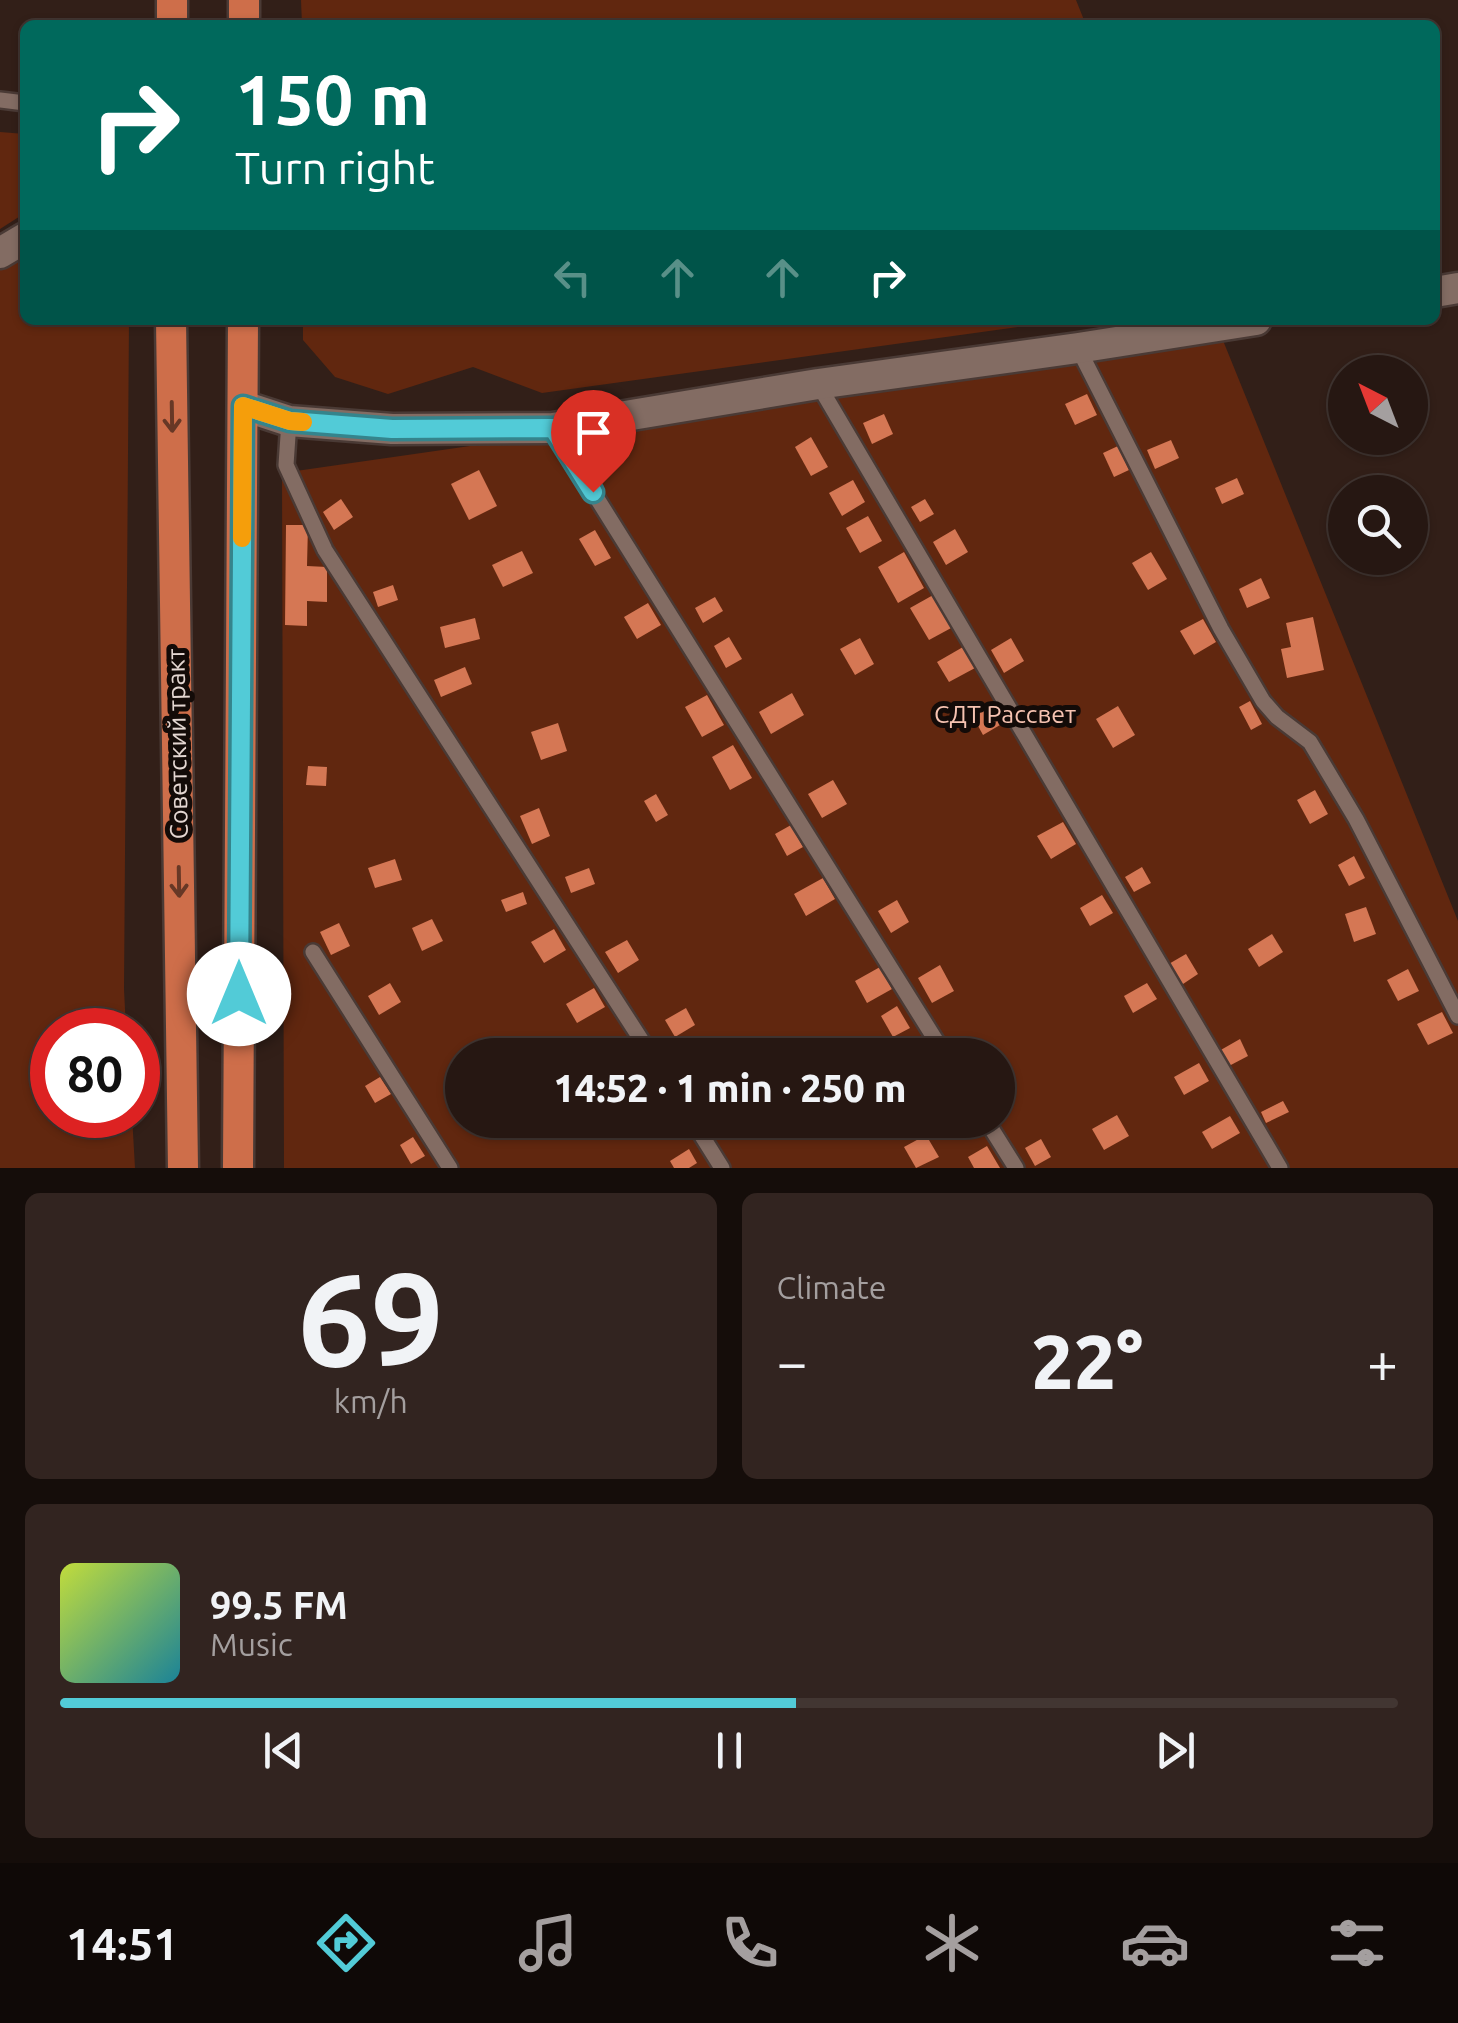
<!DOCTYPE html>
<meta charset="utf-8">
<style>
body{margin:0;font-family:Ubuntu,sans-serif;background:#322420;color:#f1f3f6;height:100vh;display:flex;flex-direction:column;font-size:38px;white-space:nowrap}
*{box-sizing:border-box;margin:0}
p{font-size:32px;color:#a49f9f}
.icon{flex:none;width:55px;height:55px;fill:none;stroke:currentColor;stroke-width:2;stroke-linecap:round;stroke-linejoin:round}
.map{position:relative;height:1168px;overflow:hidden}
.drawer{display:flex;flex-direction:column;gap:25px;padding:25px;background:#150d0a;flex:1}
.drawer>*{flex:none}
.hud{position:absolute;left:20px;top:20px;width:1420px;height:305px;border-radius:15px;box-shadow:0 2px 8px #0004,0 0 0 2px #423632;background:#00695c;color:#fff;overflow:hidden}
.needle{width:65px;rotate:318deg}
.buttons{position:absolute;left:1328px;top:355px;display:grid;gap:20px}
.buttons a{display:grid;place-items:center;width:100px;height:100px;border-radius:50%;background:#261712;box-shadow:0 2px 8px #0004,0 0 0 2px #423632;font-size:50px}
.speed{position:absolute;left:30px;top:1008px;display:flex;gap:20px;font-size:50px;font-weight:700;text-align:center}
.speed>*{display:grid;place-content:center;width:130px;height:130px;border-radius:50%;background:#261712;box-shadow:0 2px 8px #0004,0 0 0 2px #423632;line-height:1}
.speed .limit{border:15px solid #d22;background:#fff;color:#111}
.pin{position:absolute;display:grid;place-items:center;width:85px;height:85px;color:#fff;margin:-102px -42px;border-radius:50% 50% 50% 0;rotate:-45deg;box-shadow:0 0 10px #0007}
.pin .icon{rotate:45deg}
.me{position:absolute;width:110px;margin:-55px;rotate:0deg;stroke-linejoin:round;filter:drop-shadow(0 0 8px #0008)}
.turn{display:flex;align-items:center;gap:35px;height:210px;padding:0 50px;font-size:45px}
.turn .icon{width:130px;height:130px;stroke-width:2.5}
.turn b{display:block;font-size:70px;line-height:85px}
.lanes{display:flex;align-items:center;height:95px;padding:0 50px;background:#0003;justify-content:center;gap:50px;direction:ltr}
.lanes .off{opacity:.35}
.big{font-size:75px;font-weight:800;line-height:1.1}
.drawer .card{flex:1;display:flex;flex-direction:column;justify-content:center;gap:15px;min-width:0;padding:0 35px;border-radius:15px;background:#322420}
.drawer .dial{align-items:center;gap:0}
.dial b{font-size:130px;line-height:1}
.song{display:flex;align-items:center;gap:30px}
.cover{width:120px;height:120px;border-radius:15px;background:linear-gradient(135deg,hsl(70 70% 55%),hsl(190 70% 35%))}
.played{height:10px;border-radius:5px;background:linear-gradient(90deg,#52cbd7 55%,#423632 55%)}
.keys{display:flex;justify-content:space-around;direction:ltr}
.heat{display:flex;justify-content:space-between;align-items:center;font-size:55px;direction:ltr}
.drawer .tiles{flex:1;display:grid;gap:25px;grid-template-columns:1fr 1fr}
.card:last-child{grid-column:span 2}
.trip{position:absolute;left:445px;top:1038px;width:570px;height:100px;border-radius:50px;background:#261712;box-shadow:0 2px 8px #0004,0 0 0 2px #423632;font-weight:800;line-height:100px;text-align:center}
.tabs{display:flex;height:160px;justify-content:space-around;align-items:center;background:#0f0907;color:#a49f9f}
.tabs .icon{width:70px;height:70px}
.tabs .current{color:#52cbd7}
.tabs b{font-size:45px;color:#f1f3f6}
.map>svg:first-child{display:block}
.green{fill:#61270f;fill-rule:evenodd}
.building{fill:#d57754}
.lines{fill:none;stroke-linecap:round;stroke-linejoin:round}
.service-casing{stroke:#4a3a35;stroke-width:20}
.minor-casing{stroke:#4a3a35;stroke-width:35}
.trunk-casing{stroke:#4a3a35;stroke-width:35}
.service{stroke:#836c63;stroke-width:15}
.minor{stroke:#836c63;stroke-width:30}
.trunk{stroke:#ce6e4a;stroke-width:30}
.oneway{stroke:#673826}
.route-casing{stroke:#35848c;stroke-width:25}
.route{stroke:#52cbd7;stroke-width:18}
.slow{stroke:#f59e0b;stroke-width:18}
.labels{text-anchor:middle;stroke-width:10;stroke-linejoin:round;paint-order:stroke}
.park-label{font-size:25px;fill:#f6c3b1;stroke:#130b08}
.street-label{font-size:25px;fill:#e4d7d2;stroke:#130b08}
</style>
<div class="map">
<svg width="1458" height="1168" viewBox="0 0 1458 1168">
<rect width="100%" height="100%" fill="#321f18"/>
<g class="green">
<polygon points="301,0 1076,0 1086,25 302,25"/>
<polygon points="0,132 25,134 25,213 0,229"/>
<polygon points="25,249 25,320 129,320 124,989 126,1030 52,1030 52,1115 132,1115 135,1168 0,1168 0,265"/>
<polygon points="303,320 1069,320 542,393 473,367 388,394 335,377 303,340"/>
<path d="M1222,338L1458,921V1168H284L282,473ZM462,1055H998V1120H462Z"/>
</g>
<g class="building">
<polygon points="1087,394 1097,415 1075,425 1065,404"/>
<polygon points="884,414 893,434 872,444 863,423"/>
<polygon points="811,437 828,467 811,476 795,447"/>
<polygon points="616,438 623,453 591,467 584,452"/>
<polygon points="1171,440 1179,458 1155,469 1147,450"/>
<polygon points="1118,446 1129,470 1114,477 1103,453"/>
<polygon points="479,470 497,506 469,520 451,484"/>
<polygon points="1237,478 1244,494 1222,504 1215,488"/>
<polygon points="853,480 865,502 842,516 829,493"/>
<polygon points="341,499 353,517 334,530 323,512"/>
<polygon points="925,499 934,514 920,522 911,507"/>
<polygon points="868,516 882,541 860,553 846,528"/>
<polygon points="286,525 308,525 307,566 327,567 327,602 307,601 307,626 285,625"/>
<polygon points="955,529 968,552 946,565 933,542"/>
<polygon points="595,530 611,558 595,566 579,539"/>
<polygon points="522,551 533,573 503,587 492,565"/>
<polygon points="904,552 924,588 898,603 878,567"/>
<polygon points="1151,552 1167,579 1148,590 1132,563"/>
<polygon points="1261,578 1270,598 1247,608 1239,589"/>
<polygon points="393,585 398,600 378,607 373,592"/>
<polygon points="935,594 953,627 929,640 910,608"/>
<polygon points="715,597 723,611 703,623 695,608"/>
<polygon points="648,603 661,625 637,639 624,617"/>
<polygon points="1313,617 1324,670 1287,678 1281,649 1291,647 1286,623"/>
<polygon points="475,618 480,639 445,648 440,627"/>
<polygon points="1203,619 1216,642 1194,655 1180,631"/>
<polygon points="729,637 742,659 726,668 714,646"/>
<polygon points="860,638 874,664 855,675 840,649"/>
<polygon points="1011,638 1024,661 1004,673 991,650"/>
<polygon points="963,647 975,668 949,682 937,662"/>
<polygon points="465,667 472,684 441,697 434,680"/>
<polygon points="792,693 804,715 771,734 759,712"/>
<polygon points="707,695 724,725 702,737 685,707"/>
<polygon points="1250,701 1262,724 1251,730 1239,707"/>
<polygon points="988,703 1000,725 983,735 971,713"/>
<polygon points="1118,706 1135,735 1113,748 1096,719"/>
<polygon points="558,723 567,751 541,760 531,732"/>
<polygon points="733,745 752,778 730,790 712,757"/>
<polygon points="308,766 327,767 326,786 306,785"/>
<polygon points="833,780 847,804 822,818 808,794"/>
<polygon points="1315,790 1328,814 1310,824 1297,800"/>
<polygon points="656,794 668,815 656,822 644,801"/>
<polygon points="539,808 550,836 532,844 520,816"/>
<polygon points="1063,822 1076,844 1051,859 1037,836"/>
<polygon points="791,825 803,847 787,856 775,834"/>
<polygon points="1354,856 1365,878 1349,886 1338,865"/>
<polygon points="395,859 402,880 375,888 368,868"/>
<polygon points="1142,867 1151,883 1134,892 1125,877"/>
<polygon points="589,868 595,884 571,893 565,877"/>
<polygon points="823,878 835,899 806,916 794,894"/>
<polygon points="523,892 527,904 506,912 501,900"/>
<polygon points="1102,895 1113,913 1090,926 1080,908"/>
<polygon points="897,900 909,922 891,933 878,911"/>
<polygon points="1366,907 1376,934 1354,942 1345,914"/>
<polygon points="432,919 443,941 422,951 412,928"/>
<polygon points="339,923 350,946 331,955 320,932"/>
<polygon points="554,929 566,950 544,963 531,942"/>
<polygon points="1272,934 1283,952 1259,967 1248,949"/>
<polygon points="627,940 639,960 618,973 605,952"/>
<polygon points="1186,954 1198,974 1180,986 1167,965"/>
<polygon points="940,965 954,991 932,1003 918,978"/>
<polygon points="880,967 892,989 867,1003 855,981"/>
<polygon points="1408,969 1419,991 1398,1001 1387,980"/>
<polygon points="390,983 401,1002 379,1015 368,996"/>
<polygon points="1147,983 1157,999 1133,1013 1124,996"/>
<polygon points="594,988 605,1007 577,1023 566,1004"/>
<polygon points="897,1006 910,1028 893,1037 881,1016"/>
<polygon points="686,1008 695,1025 675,1037 665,1020"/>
<polygon points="1442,1012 1453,1033 1428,1045 1417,1024"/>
<polygon points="1240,1039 1248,1056 1227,1067 1219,1051"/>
<polygon points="1199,1063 1209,1081 1184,1095 1174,1077"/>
<polygon points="998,1065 1013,1093 998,1102"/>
<polygon points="380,1077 391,1094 375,1103 365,1086"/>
<polygon points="1283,1101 1289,1112 1266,1123 1261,1112"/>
<polygon points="1117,1115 1129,1136 1104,1150 1092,1129"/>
<polygon points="1230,1116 1240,1133 1212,1149 1202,1132"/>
<polygon points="926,1135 939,1157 916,1168 904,1147"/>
<polygon points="413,1137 425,1156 411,1164 400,1145"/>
<polygon points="1041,1139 1051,1157 1035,1166 1025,1148"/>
<polygon points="987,1146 1000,1168 974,1168 968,1157"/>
<polygon points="689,1149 697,1163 689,1168 674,1168 670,1161"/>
</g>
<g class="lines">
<g class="service-casing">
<g id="service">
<polyline points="0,100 25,103"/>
<polyline points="1078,348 1221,629 1263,701 1277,717 1310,742 1356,819 1458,1016"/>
<polyline points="818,384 1280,1168"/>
<polyline points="289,421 286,465 325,550 651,1055"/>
<polyline points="553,428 945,1055"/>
<polyline points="313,952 450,1168"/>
<polyline points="692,1120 722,1168"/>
<polyline points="986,1120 1016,1168"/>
</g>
</g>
<g class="minor-casing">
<g id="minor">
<polyline points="0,253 25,238"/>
<polyline points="1435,292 1458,288"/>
<polyline points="243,406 289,421 392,429 553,428 818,384 1078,348 1256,320"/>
</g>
</g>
<g class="trunk-casing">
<g id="trunk">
<polyline points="172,25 172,0"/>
<polyline points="244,25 244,0"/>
<polyline points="171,320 183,1168"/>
<polyline points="238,1168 243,320"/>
</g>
</g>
<use href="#service" class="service"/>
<use href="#minor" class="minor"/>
<use href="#trunk" class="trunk"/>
</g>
<defs><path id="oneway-shaft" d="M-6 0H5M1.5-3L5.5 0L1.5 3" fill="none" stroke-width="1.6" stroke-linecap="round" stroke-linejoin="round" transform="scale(2.5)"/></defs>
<g class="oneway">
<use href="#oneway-shaft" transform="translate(172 417) rotate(89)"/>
<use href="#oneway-shaft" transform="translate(179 882) rotate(89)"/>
</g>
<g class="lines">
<g class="route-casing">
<polyline id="route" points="239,994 243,406 290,421 392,429 553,428 593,492"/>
</g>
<use href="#route" class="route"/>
<polyline class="slow" points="242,538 243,406 290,421 303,422"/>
</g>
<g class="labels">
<g class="park-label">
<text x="1005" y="723">СДТ Рассвет</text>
</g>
<g class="street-label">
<text transform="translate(177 744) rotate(-91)" y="9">Советский тракт</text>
</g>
</g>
</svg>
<div class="buttons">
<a><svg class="needle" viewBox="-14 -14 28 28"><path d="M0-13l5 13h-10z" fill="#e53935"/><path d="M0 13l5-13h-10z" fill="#a49f9f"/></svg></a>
<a><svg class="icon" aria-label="search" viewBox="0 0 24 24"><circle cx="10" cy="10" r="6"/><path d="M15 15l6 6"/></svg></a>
</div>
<div class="speed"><div class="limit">80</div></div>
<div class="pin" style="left:593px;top:492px;background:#d93025"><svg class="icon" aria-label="arrive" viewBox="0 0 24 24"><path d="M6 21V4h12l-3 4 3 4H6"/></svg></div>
<svg class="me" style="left:239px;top:994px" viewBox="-20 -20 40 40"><circle r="19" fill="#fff"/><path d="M0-13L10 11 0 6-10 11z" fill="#52cbd7"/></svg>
<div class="trip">14:52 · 1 min · 250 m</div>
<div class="hud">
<div class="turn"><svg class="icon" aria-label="right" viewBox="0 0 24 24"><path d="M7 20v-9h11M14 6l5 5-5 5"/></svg><div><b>150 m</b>Turn right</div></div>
<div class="lanes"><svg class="icon off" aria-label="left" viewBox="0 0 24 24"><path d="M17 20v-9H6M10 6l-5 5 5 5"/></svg><svg class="icon off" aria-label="ahead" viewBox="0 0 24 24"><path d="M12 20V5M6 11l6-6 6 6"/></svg><svg class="icon off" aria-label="ahead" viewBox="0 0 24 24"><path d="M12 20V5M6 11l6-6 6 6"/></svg><svg class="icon" aria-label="right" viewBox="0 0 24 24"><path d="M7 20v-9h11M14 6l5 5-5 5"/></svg></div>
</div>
</div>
<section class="drawer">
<div class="tiles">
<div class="card dial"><b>69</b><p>km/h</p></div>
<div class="card"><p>Climate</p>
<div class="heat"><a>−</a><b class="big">22°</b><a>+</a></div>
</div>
<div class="card">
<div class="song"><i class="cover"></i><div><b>99.5 FM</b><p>Music</p></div></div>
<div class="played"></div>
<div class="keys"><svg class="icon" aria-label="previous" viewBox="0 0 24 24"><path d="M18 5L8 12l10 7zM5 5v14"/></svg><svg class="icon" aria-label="pause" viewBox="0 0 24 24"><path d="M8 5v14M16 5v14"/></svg><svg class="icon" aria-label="next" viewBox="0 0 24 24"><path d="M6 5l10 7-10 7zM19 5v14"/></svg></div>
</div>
</div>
</section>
<nav class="tabs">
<b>14:51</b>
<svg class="icon current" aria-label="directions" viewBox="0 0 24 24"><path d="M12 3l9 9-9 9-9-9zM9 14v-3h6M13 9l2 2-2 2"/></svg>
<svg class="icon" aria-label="music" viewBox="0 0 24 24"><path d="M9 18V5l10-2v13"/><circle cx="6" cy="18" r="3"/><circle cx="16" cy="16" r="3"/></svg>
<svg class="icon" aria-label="phone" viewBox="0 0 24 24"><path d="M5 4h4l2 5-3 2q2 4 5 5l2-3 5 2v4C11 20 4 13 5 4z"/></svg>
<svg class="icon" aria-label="climate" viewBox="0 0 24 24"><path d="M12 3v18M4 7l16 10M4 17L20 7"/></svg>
<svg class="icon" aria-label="car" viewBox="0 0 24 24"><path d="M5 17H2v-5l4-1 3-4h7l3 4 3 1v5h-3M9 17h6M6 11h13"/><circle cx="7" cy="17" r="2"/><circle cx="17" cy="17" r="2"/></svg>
<svg class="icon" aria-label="filters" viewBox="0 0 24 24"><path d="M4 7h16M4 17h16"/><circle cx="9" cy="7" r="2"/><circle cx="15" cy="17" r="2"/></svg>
</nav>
